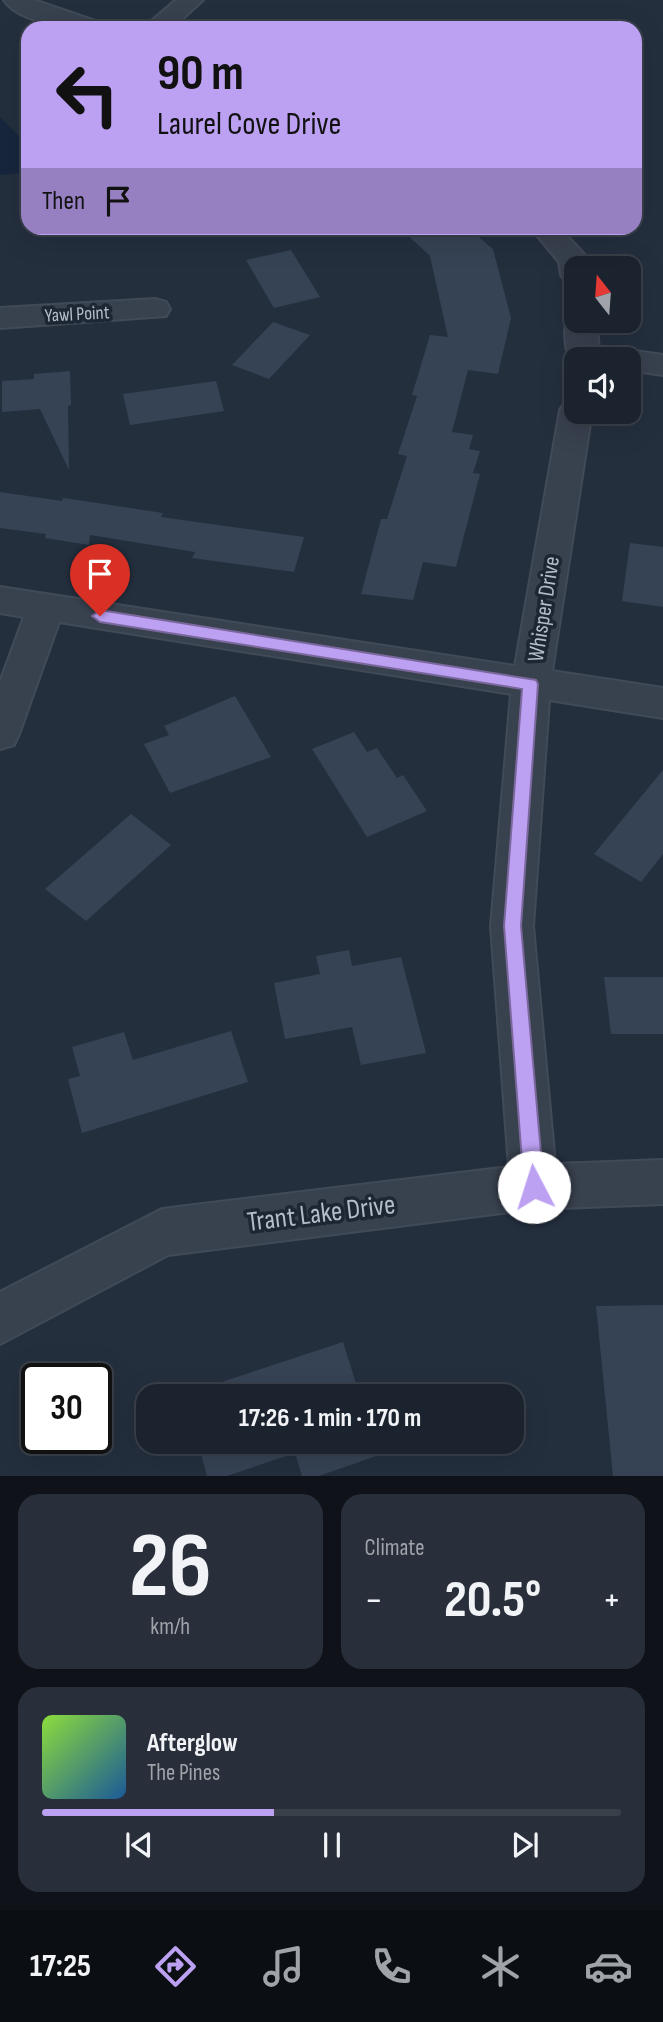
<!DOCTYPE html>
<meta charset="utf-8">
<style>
body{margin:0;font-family:"Sofia Sans Condensed",sans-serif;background:#282f3a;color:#f1f3f6;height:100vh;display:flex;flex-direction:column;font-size:26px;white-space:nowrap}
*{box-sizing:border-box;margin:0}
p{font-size:23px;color:#a0a4aa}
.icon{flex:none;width:38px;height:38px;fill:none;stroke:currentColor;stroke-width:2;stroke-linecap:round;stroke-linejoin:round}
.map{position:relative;height:1476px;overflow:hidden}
.sheet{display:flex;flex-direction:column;gap:18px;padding:18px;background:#0f1319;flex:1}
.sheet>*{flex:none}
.banner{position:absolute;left:21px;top:21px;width:621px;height:214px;border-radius:21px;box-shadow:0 7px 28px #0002,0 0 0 2px #39404a;background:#bca0f2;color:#111;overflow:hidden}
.needle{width:46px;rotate:343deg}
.buttons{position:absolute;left:564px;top:256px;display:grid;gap:14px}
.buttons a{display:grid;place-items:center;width:77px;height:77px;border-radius:14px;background:#1b232e;box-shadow:0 7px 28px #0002,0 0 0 2px #39404a;font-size:35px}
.speed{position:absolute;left:21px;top:1363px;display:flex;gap:14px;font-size:35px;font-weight:700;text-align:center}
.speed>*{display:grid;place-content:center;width:91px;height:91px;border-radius:50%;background:#1b232e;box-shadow:0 7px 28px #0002,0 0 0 2px #39404a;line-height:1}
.speed .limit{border:4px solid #111;border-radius:10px;background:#fff;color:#111}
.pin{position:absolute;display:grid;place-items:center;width:60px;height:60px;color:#fff;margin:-72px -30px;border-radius:50% 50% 50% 0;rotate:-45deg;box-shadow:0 0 7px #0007}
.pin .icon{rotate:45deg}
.me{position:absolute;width:77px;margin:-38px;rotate:355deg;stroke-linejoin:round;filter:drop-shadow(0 0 5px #0008)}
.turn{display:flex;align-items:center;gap:24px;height:147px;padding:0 21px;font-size:32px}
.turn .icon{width:91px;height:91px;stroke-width:2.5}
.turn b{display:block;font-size:49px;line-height:60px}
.then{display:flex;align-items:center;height:66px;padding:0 21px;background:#0003;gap:14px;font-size:26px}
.big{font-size:52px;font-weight:700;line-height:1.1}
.sheet .widget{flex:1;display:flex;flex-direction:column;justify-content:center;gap:10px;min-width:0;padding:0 24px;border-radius:21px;background:#282f3a}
.sheet .dial{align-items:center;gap:0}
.dial b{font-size:91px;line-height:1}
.song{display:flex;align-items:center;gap:21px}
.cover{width:84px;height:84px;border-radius:10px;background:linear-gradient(135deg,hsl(90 70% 55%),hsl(210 70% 35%))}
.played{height:7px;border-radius:4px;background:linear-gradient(90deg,#bca0f2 40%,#39404a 40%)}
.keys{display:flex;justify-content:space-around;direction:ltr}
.heat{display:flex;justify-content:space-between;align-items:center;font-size:38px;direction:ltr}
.sheet .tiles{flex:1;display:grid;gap:18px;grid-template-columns:1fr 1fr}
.widget:last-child{grid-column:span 2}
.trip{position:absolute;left:136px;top:1384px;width:388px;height:70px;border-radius:21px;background:#1b232e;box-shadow:0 7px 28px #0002,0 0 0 2px #39404a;font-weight:700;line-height:70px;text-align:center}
.tab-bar{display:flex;height:112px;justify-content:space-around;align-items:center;background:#0b0e12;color:#a0a4aa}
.tab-bar .icon{width:49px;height:49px}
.tab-bar .current{color:#bca0f2}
.tab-bar b{font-size:32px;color:#f1f3f6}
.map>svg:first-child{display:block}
.water{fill:#17263c}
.building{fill:#364354}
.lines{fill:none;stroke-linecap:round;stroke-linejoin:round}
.minor-casing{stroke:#414a57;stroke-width:4}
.minor{fill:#38414e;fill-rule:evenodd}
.route{fill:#bca0f2;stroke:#7a689d;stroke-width:2}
.labels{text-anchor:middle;stroke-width:7;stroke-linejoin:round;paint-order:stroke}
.far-street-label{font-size:19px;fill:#b4bcc9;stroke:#1d2633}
.street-label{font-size:23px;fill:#b4bcc9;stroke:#1d2633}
.near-street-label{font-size:28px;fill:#b4bcc9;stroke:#1d2633}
</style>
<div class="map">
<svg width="663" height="1476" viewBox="0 0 663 1476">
<rect width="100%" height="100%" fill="#242f3e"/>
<polygon class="water" points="0,117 28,145 28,162 23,173 0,175"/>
<g class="building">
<polygon points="400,228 468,228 493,249 511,318 498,374 468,370 452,432 473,435 469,449 480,451 473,473 480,474 456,567 423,562 413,600 361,594 381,519 387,519 407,456 398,454 417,396 412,395 430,335 448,337 430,256"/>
<polygon points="291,250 320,297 274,308 246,260"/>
<polygon points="273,322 310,335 269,379 232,365"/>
<polygon points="70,371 71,405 68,406 69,470 40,409 2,412 2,381 34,379 34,374"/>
<polygon points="216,381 224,411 130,425 123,394"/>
<polygon points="0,492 62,501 63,498 71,499 163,513 161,517 304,537 294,572 192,558 195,552 90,535 89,545 45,538 46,534 0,528"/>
<polygon points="630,543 663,547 663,607 622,601"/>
<polygon points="235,696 271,757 170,793 144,744 169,735 164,726"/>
<polygon points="354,732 367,752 377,748 397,778 403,775 427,811 367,837 312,749"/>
<polygon points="663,770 663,854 641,882 594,854"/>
<polygon points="131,814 171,845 86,921 45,889"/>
<polygon points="349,950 352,966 401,957 426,1053 361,1065 352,1027 285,1039 274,983 320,974 316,956"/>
<polygon points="604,977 663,977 663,1034 611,1034"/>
<polygon points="231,1031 248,1082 82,1133 68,1079 80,1076 72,1047 124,1032 133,1060"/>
<polygon points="663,1305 663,1476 613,1476 596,1306"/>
<polygon points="343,1342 360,1396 186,1396 185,1394"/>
<polygon points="198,1442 375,1442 379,1455 319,1476 302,1476 295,1453 227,1476 207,1476"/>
</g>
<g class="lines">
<g class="minor-casing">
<g id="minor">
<path d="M4,0H34L101,23L105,28C76,28 22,26 4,0Z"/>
<polygon points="176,0 203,0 172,28 143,28"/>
<polygon points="531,228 560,228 584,254 590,268 576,268 576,284 565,281 561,275 559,262"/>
<polygon points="155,299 166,302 170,309 166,316 0,328 0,308"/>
<path d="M576,312V320H596L600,359H576V367C564,358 562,325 570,313Z"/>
<polygon points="628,350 663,355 663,375 628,370 628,359 613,359 617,353"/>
<polygon points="576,399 576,411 592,411 552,671 663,688 663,718 549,700 533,926 555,1164 663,1160 663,1204 534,1209 168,1255 0,1344 0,1292 162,1209 509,1167 491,926 511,694 59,622 19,734 14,745 0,749 0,682 24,617 0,613 0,587 515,666 560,410 565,402"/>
</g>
</g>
<use href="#minor" class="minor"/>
</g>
<polygon class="route" points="100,610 536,680 538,684 521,926 544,1187 541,1193 534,1196 527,1193 524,1187 504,926 522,689 100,622 92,616"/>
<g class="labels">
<g class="far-street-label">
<text transform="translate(77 313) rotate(-3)" y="7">Yawl Point</text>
</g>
<g class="street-label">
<text transform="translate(543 609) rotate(-81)" y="8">Whisper Drive</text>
</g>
<g class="near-street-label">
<text transform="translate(321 1212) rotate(-7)" y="10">Trant Lake Drive</text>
</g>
</g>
</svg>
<div class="buttons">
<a><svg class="needle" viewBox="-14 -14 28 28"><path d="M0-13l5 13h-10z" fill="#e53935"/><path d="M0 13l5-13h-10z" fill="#a0a4aa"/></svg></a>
<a><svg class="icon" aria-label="sound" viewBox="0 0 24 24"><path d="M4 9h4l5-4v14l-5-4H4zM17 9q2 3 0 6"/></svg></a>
</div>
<div class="speed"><div class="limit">30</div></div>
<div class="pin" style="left:100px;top:616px;background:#d93025"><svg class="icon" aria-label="arrive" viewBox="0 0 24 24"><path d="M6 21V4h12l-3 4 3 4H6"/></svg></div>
<svg class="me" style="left:534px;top:1187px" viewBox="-20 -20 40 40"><circle r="19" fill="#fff"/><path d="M0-13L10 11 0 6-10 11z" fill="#bca0f2"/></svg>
<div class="trip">17:26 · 1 min · 170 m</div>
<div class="banner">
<div class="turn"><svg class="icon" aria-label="left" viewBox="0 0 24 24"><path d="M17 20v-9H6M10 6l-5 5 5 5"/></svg><div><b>90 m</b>Laurel Cove Drive</div></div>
<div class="then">Then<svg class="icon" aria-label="arrive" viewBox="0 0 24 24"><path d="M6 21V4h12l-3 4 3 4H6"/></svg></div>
</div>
</div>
<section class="sheet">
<div class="tiles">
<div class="widget dial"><b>26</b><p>km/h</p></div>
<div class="widget"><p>Climate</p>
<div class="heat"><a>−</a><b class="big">20.5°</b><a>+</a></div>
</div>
<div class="widget">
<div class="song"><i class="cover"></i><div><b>Afterglow</b><p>The Pines</p></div></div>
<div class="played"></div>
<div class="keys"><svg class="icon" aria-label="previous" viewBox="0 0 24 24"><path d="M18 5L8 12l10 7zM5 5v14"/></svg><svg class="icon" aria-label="pause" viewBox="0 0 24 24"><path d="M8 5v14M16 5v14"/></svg><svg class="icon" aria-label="next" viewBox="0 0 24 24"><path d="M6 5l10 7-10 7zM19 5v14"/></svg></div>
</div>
</div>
</section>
<nav class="tab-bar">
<b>17:25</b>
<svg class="icon current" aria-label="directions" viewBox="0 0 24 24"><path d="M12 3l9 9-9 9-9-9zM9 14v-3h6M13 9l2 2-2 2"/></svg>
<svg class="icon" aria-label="music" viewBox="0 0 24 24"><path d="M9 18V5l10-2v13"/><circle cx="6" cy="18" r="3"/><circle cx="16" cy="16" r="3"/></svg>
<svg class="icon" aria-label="phone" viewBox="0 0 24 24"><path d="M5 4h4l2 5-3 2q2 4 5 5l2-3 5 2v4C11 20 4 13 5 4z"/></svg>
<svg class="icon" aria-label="climate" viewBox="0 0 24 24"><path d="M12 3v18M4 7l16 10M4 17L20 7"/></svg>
<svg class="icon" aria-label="car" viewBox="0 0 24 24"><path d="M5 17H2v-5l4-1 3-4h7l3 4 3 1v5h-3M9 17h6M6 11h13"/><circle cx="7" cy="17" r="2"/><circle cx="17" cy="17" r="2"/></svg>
</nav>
